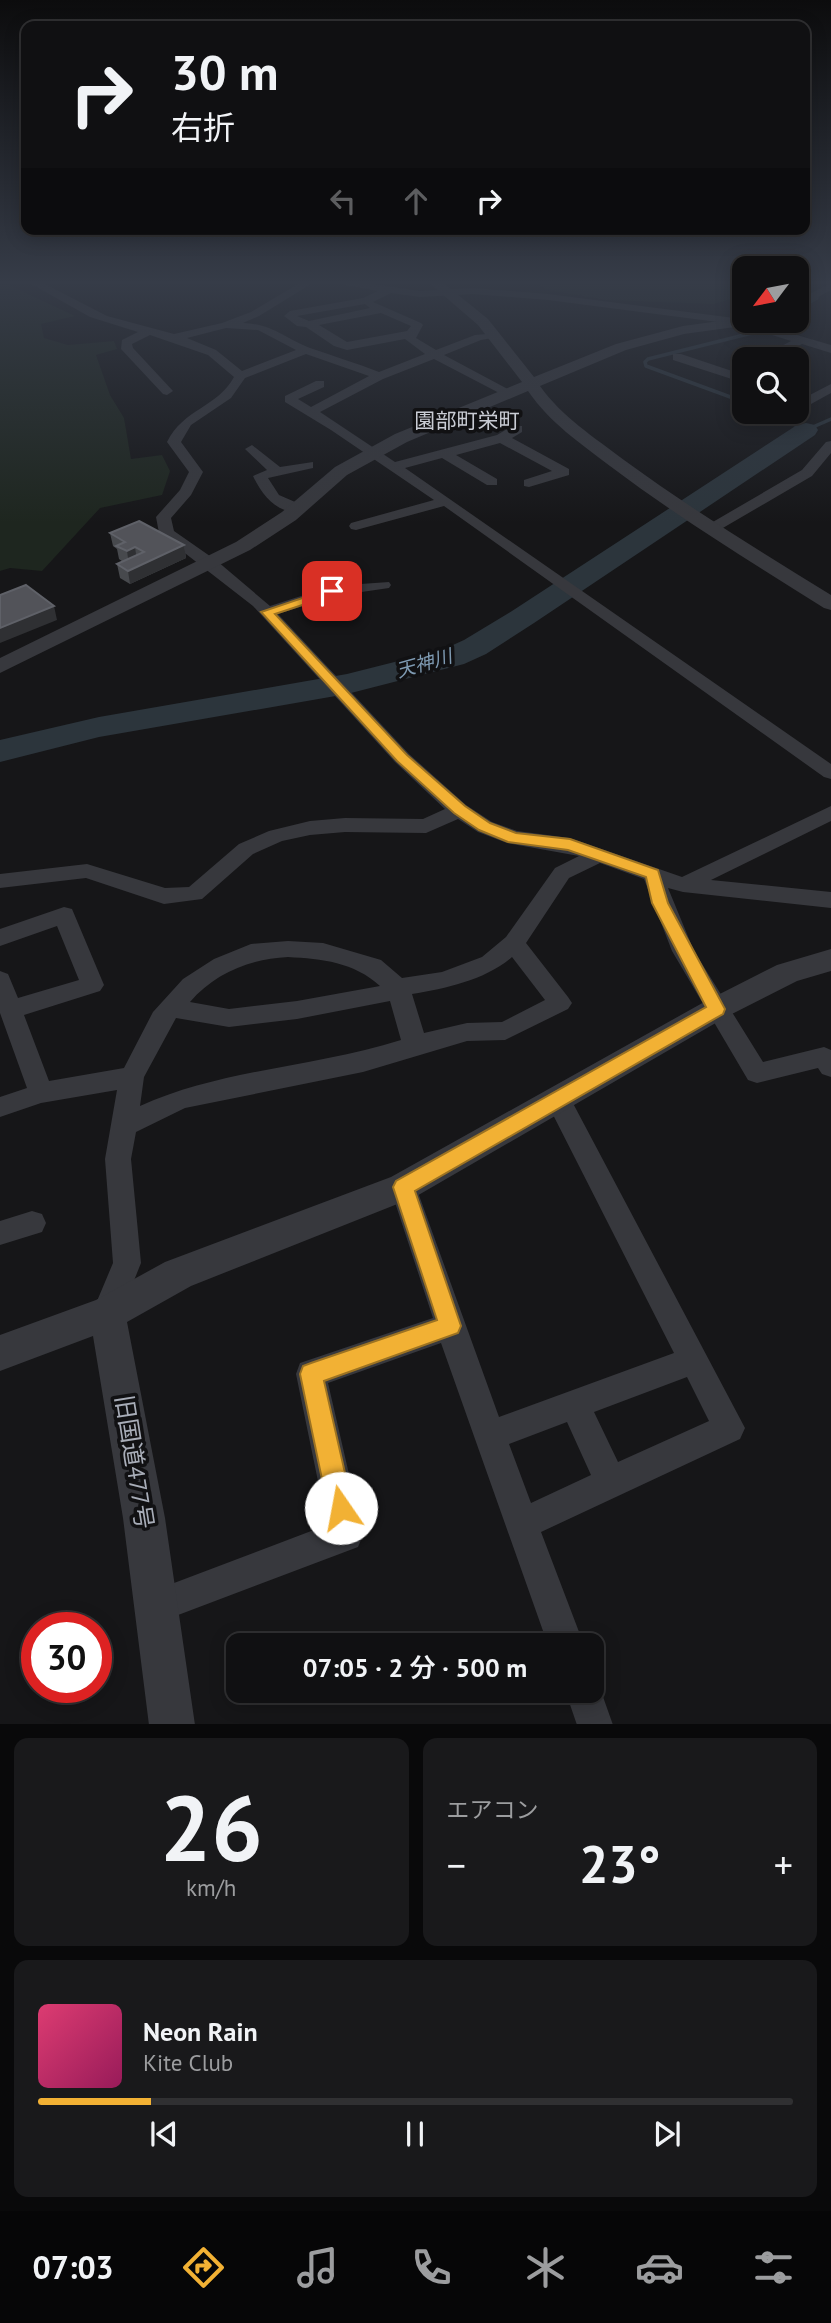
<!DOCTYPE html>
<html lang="ja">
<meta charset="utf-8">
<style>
body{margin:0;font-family:"PT Sans","Noto Sans JP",sans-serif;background:#19191b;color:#f1f3f6;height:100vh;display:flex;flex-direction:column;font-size:26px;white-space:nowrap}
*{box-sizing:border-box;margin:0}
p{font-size:23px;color:#9c9d9f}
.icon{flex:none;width:38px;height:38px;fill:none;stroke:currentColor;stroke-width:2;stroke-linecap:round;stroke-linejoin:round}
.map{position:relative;height:1724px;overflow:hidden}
.side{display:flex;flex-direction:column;gap:14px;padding:14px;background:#09090a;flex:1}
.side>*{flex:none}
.banner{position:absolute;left:21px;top:21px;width:789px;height:214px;border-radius:14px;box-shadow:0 4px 18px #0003,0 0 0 2px #303032;background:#101012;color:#f1f3f6;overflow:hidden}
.needle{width:46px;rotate:238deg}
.fabs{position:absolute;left:732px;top:256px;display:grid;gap:14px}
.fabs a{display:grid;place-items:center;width:77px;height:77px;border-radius:14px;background:#101012;box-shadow:0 4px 18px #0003,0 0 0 2px #303032;font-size:35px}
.speed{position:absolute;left:21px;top:1612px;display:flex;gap:14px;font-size:35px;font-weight:700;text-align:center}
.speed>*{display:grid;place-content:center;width:91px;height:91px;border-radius:50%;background:#101012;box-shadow:0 4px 18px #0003,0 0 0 2px #303032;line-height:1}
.speed .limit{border:10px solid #d22;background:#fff;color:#111}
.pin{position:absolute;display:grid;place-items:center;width:60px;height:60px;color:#fff;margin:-30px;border-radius:14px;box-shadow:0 4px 10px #0006}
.me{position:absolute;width:77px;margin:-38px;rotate:348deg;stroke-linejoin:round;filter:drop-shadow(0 0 5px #0008)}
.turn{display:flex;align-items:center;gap:24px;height:147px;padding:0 35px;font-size:32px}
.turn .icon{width:91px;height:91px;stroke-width:2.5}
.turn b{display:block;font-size:49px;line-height:60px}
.lanes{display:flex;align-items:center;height:66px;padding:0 35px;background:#0003;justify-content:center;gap:35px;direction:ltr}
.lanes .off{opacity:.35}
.big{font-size:52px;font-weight:600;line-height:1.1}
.side .widget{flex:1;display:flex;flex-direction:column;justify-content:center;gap:10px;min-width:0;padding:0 24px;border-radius:14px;background:#19191b}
.side .dial{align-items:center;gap:0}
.dial b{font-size:91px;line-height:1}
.song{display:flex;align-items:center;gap:21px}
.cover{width:84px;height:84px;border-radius:10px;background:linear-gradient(135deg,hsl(340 70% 55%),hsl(330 70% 35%))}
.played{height:7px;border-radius:4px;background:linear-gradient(90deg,#f2b134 15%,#303032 15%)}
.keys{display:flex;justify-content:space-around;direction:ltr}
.heat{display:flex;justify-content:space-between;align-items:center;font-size:38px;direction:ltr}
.side .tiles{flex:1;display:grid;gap:14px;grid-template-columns:1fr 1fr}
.widget:last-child{grid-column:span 2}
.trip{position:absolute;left:226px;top:1633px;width:378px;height:70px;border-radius:14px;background:#101012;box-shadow:0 4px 18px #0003,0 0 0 2px #303032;font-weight:600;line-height:70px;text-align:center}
.tab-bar{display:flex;height:112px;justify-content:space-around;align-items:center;background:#060607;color:#9c9d9f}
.tab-bar .icon{width:49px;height:49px}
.tab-bar .on{color:#f2b134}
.tab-bar b{font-size:32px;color:#f1f3f6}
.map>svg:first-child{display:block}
.green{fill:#1e261f}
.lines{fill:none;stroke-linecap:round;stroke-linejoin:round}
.stream{stroke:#2c353c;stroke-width:3.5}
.river{fill:#2c353c;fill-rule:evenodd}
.minor{fill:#37383d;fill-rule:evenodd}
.tertiary{fill:#37383d;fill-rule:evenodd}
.wall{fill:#47494d}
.shaded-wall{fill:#2f3033}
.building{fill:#525359;stroke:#5f6168;stroke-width:2}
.route{fill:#f2b134;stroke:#9d7322;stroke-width:2}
.labels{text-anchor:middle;stroke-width:7;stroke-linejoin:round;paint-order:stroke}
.far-water-label{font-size:19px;font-style:italic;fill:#7f9bb3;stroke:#111113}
.far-quarter-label{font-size:21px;fill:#c9ccd4;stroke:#111113}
.near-street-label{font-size:24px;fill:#a8adb8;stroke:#111113}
</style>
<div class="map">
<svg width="831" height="1725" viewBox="0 0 831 1725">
<rect width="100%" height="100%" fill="#161618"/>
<g class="green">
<polygon points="0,281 75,316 41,324 44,338 68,345 114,341 117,349 96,355 110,395 124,418 131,459 162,455 170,471 162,495 100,508 42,571 10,568 0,571"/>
<polygon points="530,281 744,281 744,296 713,304 606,300 549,290"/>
</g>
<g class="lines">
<g class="stream">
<polyline points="796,310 817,298"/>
<polyline points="744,402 646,366 645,362 648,359 752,333 776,320"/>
<polyline points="765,411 806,430 831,419"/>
</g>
<polygon class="river" points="806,423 815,425 818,430 815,435 534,623 486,654 464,664 347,694 99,737 0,762 0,740 99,717 347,674 442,650 464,640 512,611 797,425"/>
<g class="minor">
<path d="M26,281H39L107,316L174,334L222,323L251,312L303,281H316L259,316L243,323C273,324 284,338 310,348C333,356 356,363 379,372L425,354L405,339L347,350L334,346L306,327L297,326L284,316L290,311L363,298L378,291L325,281H353L420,291L473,288L548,294L742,319L831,345V353L802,344L773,359H757L791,341L741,325L548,300L473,294L420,297L391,293L373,302L421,323L423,325L416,338L436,350L475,335L498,333V337L481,340L444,355L515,393L509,397L505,396L434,359L383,379L320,412L395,462L497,435L512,426H522V432L512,438L569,469V475L529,487L524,486V480L552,471L500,443L456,455L497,479V485H487L442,458L405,468L831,764V779L824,777L444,506L356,530L351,529L349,526L351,523L434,500L331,430L285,402V396L316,381H324V387L298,399L311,407L369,376L306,354L245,378L231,398L191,425L181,442L203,472L191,495L171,518L174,531L217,561L270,606L332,586L389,582L391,585L389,588L334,596L278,614L409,754L466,805L492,822L517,831L570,838L682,877L831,806V821L711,880L831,892V908L683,892L668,888L694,951L763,1062L824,1047L831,1050V1077L822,1074L818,1068L757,1083L748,1080L672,951L644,879L600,863L569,878L526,943L568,997L572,1003L568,1009L505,1040L467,1041L363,1072L185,1108L136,1132L131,1159L141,1263L117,1323L107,1327L97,1323L92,1313L113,1263L105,1159L117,1090L41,1103L0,1117V1097L27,1088L0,1013V971L8,974L18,998L79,980L57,926L0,946V929L64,907L72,909L104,985L100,991L24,1015L49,1081L124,1068L153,1012L183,979L214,959L251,944L288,941L323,943L381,960L402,978L442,972L482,957L506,937L555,868L579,856L507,843L478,832L458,819L426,833L345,832L310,835L282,841L253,854L202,899L164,904L86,878L0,888V874L87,864L165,888L189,887L239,844L269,831L310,821L345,818L423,819L445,809L395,762L253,606L159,533L156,517L180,490L189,472L167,442C183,409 218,407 234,377L208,355L150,335L132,344L133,348L173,391L167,395L163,394L121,349L122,340L138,332L90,317ZM365,304L370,308L309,321L297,316ZM381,313L411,326L407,331L347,342L319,325ZM226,328L258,330L296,350L242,371L216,350L187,338ZM288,957C322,959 354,962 380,986L297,1001L229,1009L190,1002C215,973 250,959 288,957ZM512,957L545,1000L502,1022L467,1023L424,1033L412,994C447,988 485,980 512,957ZM390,1001L401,1040C316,1067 222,1069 140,1106L144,1077L176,1018L229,1027L297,1019Z"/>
<polygon points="831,283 831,290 796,309 796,301"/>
<polygon points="673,354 681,354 744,375 744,383 673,360"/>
<polygon points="831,384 831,393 811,404 796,402 796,394 806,397"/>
<polygon points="831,441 831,453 812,476 716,532 706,532 704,529 706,526 802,470 826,442"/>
<path d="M252,445L280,467L313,462V468L268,478L279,495L302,505L304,508L302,511C278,516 262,495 253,476L267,470L245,449Z"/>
<path d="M558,1089L567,1092L745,1428L740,1439L541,1532L584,1645H548L441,1343L328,1383L363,1535L358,1547L157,1623L145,1618L140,1606L145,1594L327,1525L296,1374L300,1363L433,1318L390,1187L394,1179L403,1175L412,1179L416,1187L499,1417L674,1353L545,1099L549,1092ZM687,1377L709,1421L618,1462L594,1412ZM567,1422L591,1475L531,1503L509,1444Z"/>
<polygon points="32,1211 42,1214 46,1223 42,1232 0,1245 0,1221"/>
<polygon points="592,1676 596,1677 613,1725 577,1725 565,1690 592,1690"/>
</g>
<g class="tertiary">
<path d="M427,281H441L488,319L534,377L616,344L683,326L742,318L748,320L747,325L742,326L684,334L626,350L540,386C562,417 594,437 624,460C691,509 761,552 831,595V610L824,608C751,562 679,518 610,466C580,443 550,423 528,391L407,442L347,475L296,520L250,550L0,673V658L236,542L282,512L335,467L395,434L522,382L478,325Z"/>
<polygon points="831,949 831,971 797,981 726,1017 415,1197 191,1286 127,1322 165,1518 195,1725 149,1725 123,1518 93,1336 0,1371 0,1335 96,1300 165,1262 391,1177 706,1001 777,965"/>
</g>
</g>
<polygon class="wall" points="110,533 184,545 186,558 130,584 120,578 117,564 123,562 119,559 117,549 113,546"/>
<g class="shaded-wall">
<polygon points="184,545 186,558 130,584 128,571"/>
<polygon points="135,547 137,561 129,565 127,551"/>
<polygon points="54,606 57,620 0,643 0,628"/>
</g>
<g class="building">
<polygon points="139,521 184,545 128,571 117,564 144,552 135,547 127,551 116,546 125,542 110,533"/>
<polygon points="26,585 54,606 0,628 0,595"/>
</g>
<linearGradient id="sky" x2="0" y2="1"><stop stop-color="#0c0c0d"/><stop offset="0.54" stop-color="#363c48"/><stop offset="1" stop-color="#363c48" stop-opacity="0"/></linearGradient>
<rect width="831" height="523" fill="url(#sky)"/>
<polygon class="route" points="332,588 338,591 336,594 275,614 407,755 465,806 490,823 516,833 570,839 658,870 668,903 725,1009 723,1014 415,1191 461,1326 458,1333 324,1381 353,1508 349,1517 341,1521 332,1517 328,1508 300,1374 303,1366 311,1363 437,1320 393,1187 396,1181 706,1007 652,903 646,877 568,850 508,842 479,830 454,813 397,761 261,612"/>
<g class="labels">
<g class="far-water-label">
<text transform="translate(424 663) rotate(-16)" y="7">天神川</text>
</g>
<g class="far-quarter-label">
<text x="467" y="428">園部町栄町</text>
</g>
<g class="near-street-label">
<text transform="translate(134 1462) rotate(81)" y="8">旧国道477号</text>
</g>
</g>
</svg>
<div class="fabs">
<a><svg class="needle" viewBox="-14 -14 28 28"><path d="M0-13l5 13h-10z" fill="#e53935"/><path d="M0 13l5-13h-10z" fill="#9c9d9f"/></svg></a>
<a><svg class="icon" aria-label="search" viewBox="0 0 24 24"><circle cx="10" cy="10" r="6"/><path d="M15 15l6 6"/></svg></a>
</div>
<div class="speed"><div class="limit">30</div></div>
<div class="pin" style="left:332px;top:591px;background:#d93025"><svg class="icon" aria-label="arrive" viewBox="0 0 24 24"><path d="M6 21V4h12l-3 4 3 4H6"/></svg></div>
<svg class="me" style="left:341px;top:1508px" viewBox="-20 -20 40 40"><circle r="19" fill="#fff"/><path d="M0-13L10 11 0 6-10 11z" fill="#f2b134"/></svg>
<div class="trip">07:05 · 2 分 · 500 m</div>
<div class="banner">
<div class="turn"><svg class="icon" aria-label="right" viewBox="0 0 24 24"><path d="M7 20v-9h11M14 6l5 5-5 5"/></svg><div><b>30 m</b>右折</div></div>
<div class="lanes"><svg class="icon off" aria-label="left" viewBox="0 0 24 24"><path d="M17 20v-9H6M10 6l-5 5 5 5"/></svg><svg class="icon off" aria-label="ahead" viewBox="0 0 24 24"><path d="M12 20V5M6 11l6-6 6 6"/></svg><svg class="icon" aria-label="right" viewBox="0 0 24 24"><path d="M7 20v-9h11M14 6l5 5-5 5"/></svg></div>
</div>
</div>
<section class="side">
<div class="tiles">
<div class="widget dial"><b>26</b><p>km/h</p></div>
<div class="widget"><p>エアコン</p>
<div class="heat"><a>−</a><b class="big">23°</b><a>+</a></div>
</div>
<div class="widget">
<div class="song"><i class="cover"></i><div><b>Neon Rain</b><p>Kite Club</p></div></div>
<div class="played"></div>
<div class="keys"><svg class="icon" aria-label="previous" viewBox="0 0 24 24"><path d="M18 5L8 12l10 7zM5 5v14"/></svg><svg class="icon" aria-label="pause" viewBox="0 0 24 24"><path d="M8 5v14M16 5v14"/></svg><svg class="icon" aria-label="next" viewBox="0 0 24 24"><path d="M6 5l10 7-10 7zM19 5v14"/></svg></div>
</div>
</div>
</section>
<nav class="tab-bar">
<b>07:03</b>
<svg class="icon on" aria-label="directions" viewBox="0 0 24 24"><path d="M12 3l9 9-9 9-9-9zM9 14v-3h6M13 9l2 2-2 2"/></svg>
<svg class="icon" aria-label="music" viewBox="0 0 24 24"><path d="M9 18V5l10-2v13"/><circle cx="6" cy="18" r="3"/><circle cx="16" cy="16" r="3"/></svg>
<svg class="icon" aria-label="phone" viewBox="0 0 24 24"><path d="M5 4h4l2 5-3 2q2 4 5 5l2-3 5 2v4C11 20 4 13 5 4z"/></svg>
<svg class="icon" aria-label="climate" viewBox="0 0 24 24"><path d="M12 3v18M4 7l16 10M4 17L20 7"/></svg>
<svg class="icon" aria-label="car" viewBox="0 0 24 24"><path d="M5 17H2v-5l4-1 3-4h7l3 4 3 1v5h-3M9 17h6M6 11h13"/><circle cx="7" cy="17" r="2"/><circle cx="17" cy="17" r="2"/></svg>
<svg class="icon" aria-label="filters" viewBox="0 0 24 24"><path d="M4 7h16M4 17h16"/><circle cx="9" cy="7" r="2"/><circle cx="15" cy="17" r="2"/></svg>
</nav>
